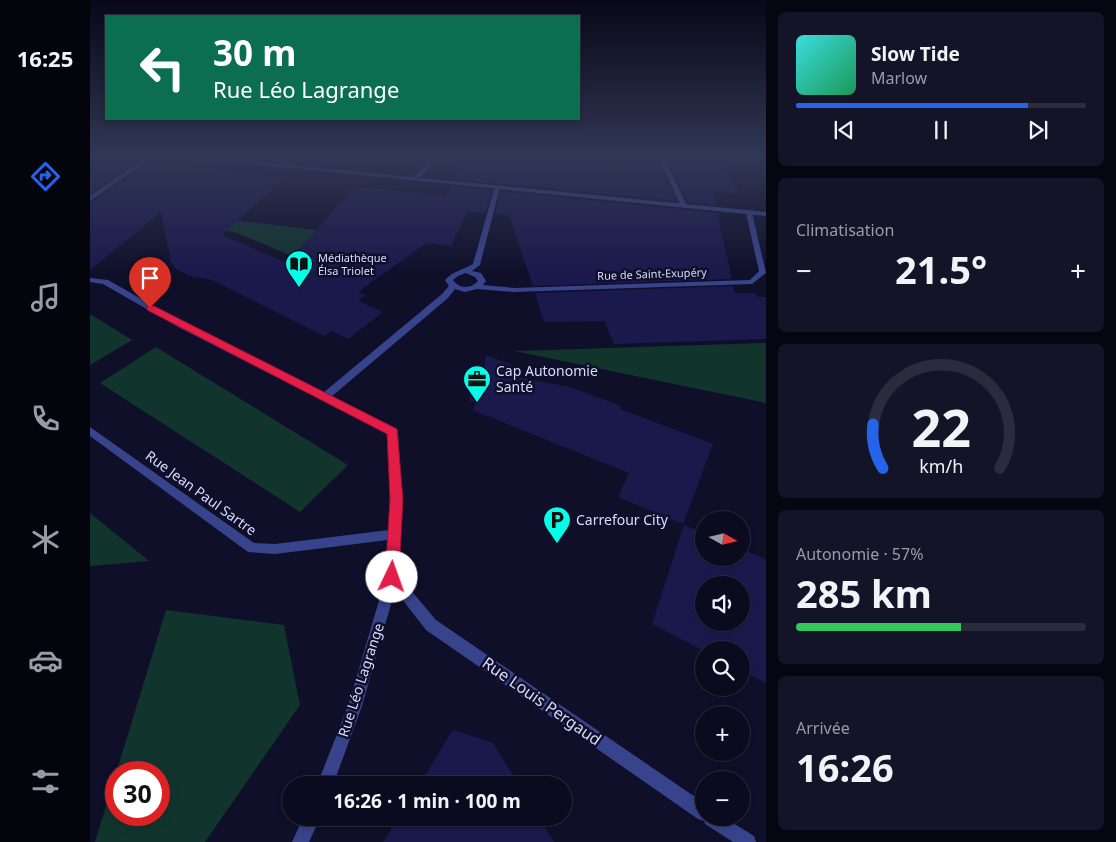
<!DOCTYPE html>
<html lang="fr">
<meta charset="utf-8">
<style>
body{margin:0;font-family:"Noto Sans",sans-serif;background:#141429;color:#f1f3f6;height:100vh;display:flex;flex-direction:column;font-size:19px;white-space:nowrap}
*{box-sizing:border-box;margin:0}
p{font-size:16px;color:#9a9ba5}
.icon{flex:none;width:28px;height:28px;fill:none;stroke:currentColor;stroke-width:2;stroke-linecap:round;stroke-linejoin:round}
.map{position:relative;flex:1;overflow:hidden}
.details{display:flex;flex-direction:column;gap:12px;padding:12px;background:#060612;width:350px}
.details>*{flex:none}
.hud{position:absolute;left:15px;top:15px;width:475px;height:105px;border-radius:0px;box-shadow:0 2px 8px #0003,0 0 0 1px #2b2b3e;background:#0b6e4f;color:#fff;overflow:hidden}
.needle{width:32px;rotate:98deg}
.tools{position:absolute;left:605px;top:511px;display:grid;gap:10px}
.tools a{display:grid;place-items:center;width:55px;height:55px;border-radius:50%;background:#0b0b20;box-shadow:0 2px 8px #0003,0 0 0 1px #2b2b3e;font-size:25px}
.speed{position:absolute;left:15px;top:761px;display:flex;gap:10px;font-size:25px;font-weight:700;text-align:center}
.speed>*{display:grid;place-content:center;width:65px;height:65px;border-radius:50%;background:#0b0b20;box-shadow:0 2px 8px #0003,0 0 0 1px #2b2b3e;line-height:1}
.speed .limit{border:8px solid #d22;background:#fff;color:#111}
.pin{position:absolute;display:grid;place-items:center;width:42px;height:42px;color:#fff;margin:-51px -21px;border-radius:50% 50% 50% 0;rotate:-45deg;box-shadow:0 0 5px #0007}
.pin .icon{rotate:45deg}
.me{position:absolute;width:55px;margin:-28px;rotate:3deg;stroke-linejoin:round;filter:drop-shadow(0 0 4px #0008)}
.turn{display:flex;align-items:center;gap:18px;height:105px;padding:0 25px;font-size:22px}
.turn .icon{width:65px;height:65px;stroke-width:2.5}
.turn b{display:block;font-size:35px;line-height:42px}
.big{font-size:38px;font-weight:700;line-height:1.1}
.details .tile{flex:1;display:flex;flex-direction:column;justify-content:center;gap:8px;min-width:0;padding:0 18px;border-radius:8px;background:#141429}
.details .dial{align-items:center;gap:0}
.dial svg{height:130px;overflow:visible;fill:none;stroke:#2b2b3e;stroke-width:7;stroke-linecap:round;text-anchor:middle}
.dial text{fill:#f1f3f6;stroke:none}
.song{display:flex;align-items:center;gap:15px}
.cover{width:60px;height:60px;border-radius:8px;background:linear-gradient(135deg,hsl(180 70% 55%),hsl(150 70% 35%))}
.played{height:5px;border-radius:2px;background:linear-gradient(90deg,#2563eb 80%,#2b2b3e 80%)}
.keys{display:flex;justify-content:space-around;direction:ltr}
.heat{display:flex;justify-content:space-between;align-items:center;font-size:28px;direction:ltr}
.charge{height:8px;border-radius:4px;background:linear-gradient(90deg,#34c759 57%,#2b2b3e 0)}
.trip{position:absolute;left:192px;top:776px;width:290px;height:50px;border-radius:25px;background:#0b0b20;box-shadow:0 2px 8px #0003,0 0 0 1px #2b2b3e;font-weight:700;line-height:50px;text-align:center}
main{display:flex;flex:1;min-height:0}
.menu{display:flex;flex-direction:column;width:90px;justify-content:space-around;align-items:center;background:#04040d;color:#9a9ba5}
.menu .icon{width:35px;height:35px}
.menu .current{color:#2563eb}
.menu b{font-size:22px;color:#f1f3f6}
.map>svg:first-child{display:block}
.green{fill:#11352d;fill-rule:evenodd}
.building{fill:#1a194c;fill-rule:evenodd}
.lines{fill:none;stroke-linecap:round;stroke-linejoin:round}
.minor{fill:#37448c;fill-rule:evenodd}
.tertiary{fill:#37448c;fill-rule:evenodd}
.route{fill:#e11d48;stroke:#92132f}
.labels{text-anchor:middle;stroke-width:5;stroke-linejoin:round;paint-order:stroke}
.far-poi-label{font-size:11px;fill:#d8dbff;stroke:#0f0f2a;text-anchor:start}
.far-street-label{font-size:11px;fill:#d8dbff;stroke:#0f0f2a}
.poi-label{font-size:14px;fill:#d8dbff;stroke:#0f0f2a;text-anchor:start}
.street-label{font-size:14px;fill:#d8dbff;stroke:#0f0f2a}
.near-street-label{font-size:16px;fill:#d8dbff;stroke:#0f0f2a}
</style>
<main>
<nav class="menu">
<b>16:25</b>
<svg class="icon current" aria-label="directions" viewBox="0 0 24 24"><path d="M12 3l9 9-9 9-9-9zM9 14v-3h6M13 9l2 2-2 2"/></svg>
<svg class="icon" aria-label="music" viewBox="0 0 24 24"><path d="M9 18V5l10-2v13"/><circle cx="6" cy="18" r="3"/><circle cx="16" cy="16" r="3"/></svg>
<svg class="icon" aria-label="phone" viewBox="0 0 24 24"><path d="M5 4h4l2 5-3 2q2 4 5 5l2-3 5 2v4C11 20 4 13 5 4z"/></svg>
<svg class="icon" aria-label="climate" viewBox="0 0 24 24"><path d="M12 3v18M4 7l16 10M4 17L20 7"/></svg>
<svg class="icon" aria-label="car" viewBox="0 0 24 24"><path d="M5 17H2v-5l4-1 3-4h7l3 4 3 1v5h-3M9 17h6M6 11h13"/><circle cx="7" cy="17" r="2"/><circle cx="17" cy="17" r="2"/></svg>
<svg class="icon" aria-label="filters" viewBox="0 0 24 24"><path d="M4 7h16M4 17h16"/><circle cx="9" cy="7" r="2"/><circle cx="15" cy="17" r="2"/></svg>
</nav>
<div class="map">
<svg width="676" height="842" viewBox="0 0 676 842">
<rect width="100%" height="100%" fill="#0f0f2a"/>
<g class="green">
<polygon points="95,217 143,220 292,238 240,272 152,235"/>
<polygon points="0,314 42,340 0,365"/>
<polygon points="676,343 676,403 424,351"/>
<polygon points="66,347 258,465 210,512 10,383"/>
<polygon points="0,513 59,561 0,566"/>
<path d="M76,610L194,625L210,705L115,842H5ZM69,772V815H26V772Z"/>
</g>
<g class="building">
<polygon points="0,157 11,157 46,162 0,194"/>
<polygon points="374,157 458,163 459,159 533,165 532,161 535,161 534,157 566,157 587,201 364,179"/>
<polygon points="576,157 626,157 649,193 623,192 626,205 597,202"/>
<polygon points="58,163 195,178 132,235 197,263 265,186 356,196 361,186 402,190 395,213 377,212 361,246 336,243 268,292 276,295 268,301 293,312 258,339 242,331 234,336 122,280 99,276 86,269 81,262 71,212 0,270 0,203"/>
<polygon points="411,191 627,213 642,279 443,286 419,215 405,214"/>
<polygon points="643,286 645,293 664,293 667,297 676,297 676,339 524,344 514,321 454,322 445,293"/>
<polygon points="396,355 425,366 428,377 480,387 531,406 530,409 623,444 593,524 528,497 539,473 383,410 386,402 379,400 388,374 393,375"/>
<path d="M594,525L614,533V558H651V549L676,559V683L651,670V650L614,651L562,624ZM614,585H651V622H614Z"/>
<polygon points="363,730 403,743 429,785 329,785"/>
<polygon points="308,818 449,818 464,842 293,842"/>
</g>
<g class="lines">
<g class="minor">
<polygon points="56,157 63,157 0,201 0,196"/>
<polygon points="344,157 351,157 327,180 323,180 323,178"/>
<polygon points="568,157 574,157 597,206 596,207 591,206"/>
<path d="M405,186L410,187L390,265L382,271L391,273L396,281L393,285L424,288L660,280L669,271L656,213L659,211L662,213L676,273L662,284L424,292L387,289L375,292L365,289L358,298L241,397L307,429L308,432L312,499L308,575L346,620L614,803V818H635L664,836L666,842H643L615,824L614,821L608,819L336,630L305,590L272,706L243,785H227L258,706L296,577L298,540L185,554L158,552L0,436V427L164,543L185,544L299,530L300,499L298,434L88,327L13,284L0,282V278L18,280L94,323L233,393L352,294L359,286L355,280C363,271 373,270 383,264ZM376,273L385,277L388,281C381,289 369,289 363,280L368,276Z"/>
<polygon points="213,818 230,818 219,842 202,842"/>
</g>
<polygon class="tertiary" points="93,157 118,157 676,212 676,216"/>
</g>
<linearGradient id="sky" x2="0" y2="1"><stop stop-color="#080817"/><stop offset="0.57" stop-color="#313755"/><stop offset="1" stop-color="#313755" stop-opacity="0"/></linearGradient>
<rect width="676" height="275" fill="url(#sky)"/>
<polygon class="route" points="57,306 64,306 307,429 313,499 309,577 307,581 302,583 297,581 295,577 300,499 297,434 57,310"/>
<defs>
<g id="library-pin" transform="scale(1.4375)"><path d="M0 17L-7.5 6A9.5 9.5 0 1 1 7.5 6Z" fill="#04ffe7" stroke="#0f0f2a"/><path d="M-6-4Q-3-5.5-.7-3.5V5Q-3 3-6 4ZM6-4Q3-5.5 .7-3.5V5Q3 3 6 4Z" fill="#111"/></g>
<g id="office-pin" transform="scale(1.4375)"><path d="M0 17L-7.5 6A9.5 9.5 0 1 1 7.5 6Z" fill="#04ffe7" stroke="#0f0f2a"/><path d="M-6-3h4V-5.5h4V-3h4V5H-6ZM-1-4.5V-3h2v-1.5ZM-6 0V1H6V0Z" fill="#111"/></g>
<g id="parking-pin" transform="scale(1.4375)"><path d="M0 17L-7.5 6A9.5 9.5 0 1 1 7.5 6Z" fill="#04ffe7" stroke="#0f0f2a"/><path d="M-3.5-5.5H1a3.5 3.5 0 0 1 0 7H-1V5.5H-3.5ZM-1-3.4V-.6H.8a1.4 1.4 0 0 0 0-2.8Z" fill="#111"/></g>
</defs>
<g fill-rule="evenodd">
<use href="#library-pin" x="209" y="264"/>
<use href="#office-pin" x="387" y="379"/>
<use href="#parking-pin" x="467" y="520"/>
</g>
<g class="labels">
<g class="far-poi-label">
<text x="228" y="262">Médiathèque<tspan x="228" dy="13">Élsa Triolet</tspan></text>
</g>
<g class="far-street-label">
<text transform="translate(562 274) rotate(-2)" y="4">Rue de Saint-Exupéry</text>
</g>
<g class="poi-label">
<text x="406" y="376">Cap Autonomie<tspan x="406" dy="16">Santé</tspan></text>
<text x="486" y="525">Carrefour City</text>
</g>
<g class="street-label">
<text transform="translate(111 493) rotate(36)" y="5">Rue Jean Paul Sartre</text>
<text transform="translate(271 680) rotate(-72)" y="5">Rue Léo Lagrange</text>
</g>
<g class="near-street-label">
<text transform="translate(452 701) rotate(35)" y="6">Rue Louis Pergaud</text>
</g>
</g>
</svg>
<div class="tools">
<a><svg class="needle" viewBox="-14 -14 28 28"><path d="M0-13l5 13h-10z" fill="#e53935"/><path d="M0 13l5-13h-10z" fill="#9a9ba5"/></svg></a>
<a><svg class="icon" aria-label="sound" viewBox="0 0 24 24"><path d="M4 9h4l5-4v14l-5-4H4zM17 9q2 3 0 6"/></svg></a>
<a><svg class="icon" aria-label="search" viewBox="0 0 24 24"><circle cx="10" cy="10" r="6"/><path d="M15 15l6 6"/></svg></a>
<a>+</a>
<a>−</a>
</div>
<div class="speed"><div class="limit">30</div></div>
<div class="pin" style="left:60px;top:308px;background:#d93025"><svg class="icon" aria-label="arrive" viewBox="0 0 24 24"><path d="M6 21V4h12l-3 4 3 4H6"/></svg></div>
<svg class="me" style="left:302px;top:577px" viewBox="-20 -20 40 40"><circle r="19" fill="#fff"/><path d="M0-13L10 11 0 6-10 11z" fill="#e11d48"/></svg>
<div class="trip">16:26 · 1 min · 100 m</div>
<div class="hud">
<div class="turn"><svg class="icon" aria-label="left" viewBox="0 0 24 24"><path d="M17 20v-9H6M10 6l-5 5 5 5"/></svg><div><b>30 m</b>Rue Léo Lagrange</div></div>
</div>
</div>
<section class="details">
<div class="tile">
<div class="song"><i class="cover"></i><div><b>Slow Tide</b><p>Marlow</p></div></div>
<div class="played"></div>
<div class="keys"><svg class="icon" aria-label="previous" viewBox="0 0 24 24"><path d="M18 5L8 12l10 7zM5 5v14"/></svg><svg class="icon" aria-label="pause" viewBox="0 0 24 24"><path d="M8 5v14M16 5v14"/></svg><svg class="icon" aria-label="next" viewBox="0 0 24 24"><path d="M6 5l10 7-10 7zM19 5v14"/></svg></div>
</div>
<div class="tile"><p>Climatisation</p>
<div class="heat"><a>−</a><b class="big">21.5°</b><a>+</a></div>
</div>
<div class="tile dial"><svg viewBox="0 0 100 80">
<path d="M14 69A42 42 0 1 1 86 69"/>
<path d="M14 69A42 42 0 0 1 8 42" stroke="#2563eb"/>
<text x="50" y="56" font-size="32" font-weight="700">22</text>
<text x="50" y="72" font-size="11">km/h</text>
</svg></div>
<div class="tile"><p>Autonomie · 57%</p><b class="big">285 km</b><div class="charge"></div></div>
<div class="tile"><p>Arrivée</p><b class="big">16:26</b></div>
</section>
</main>
